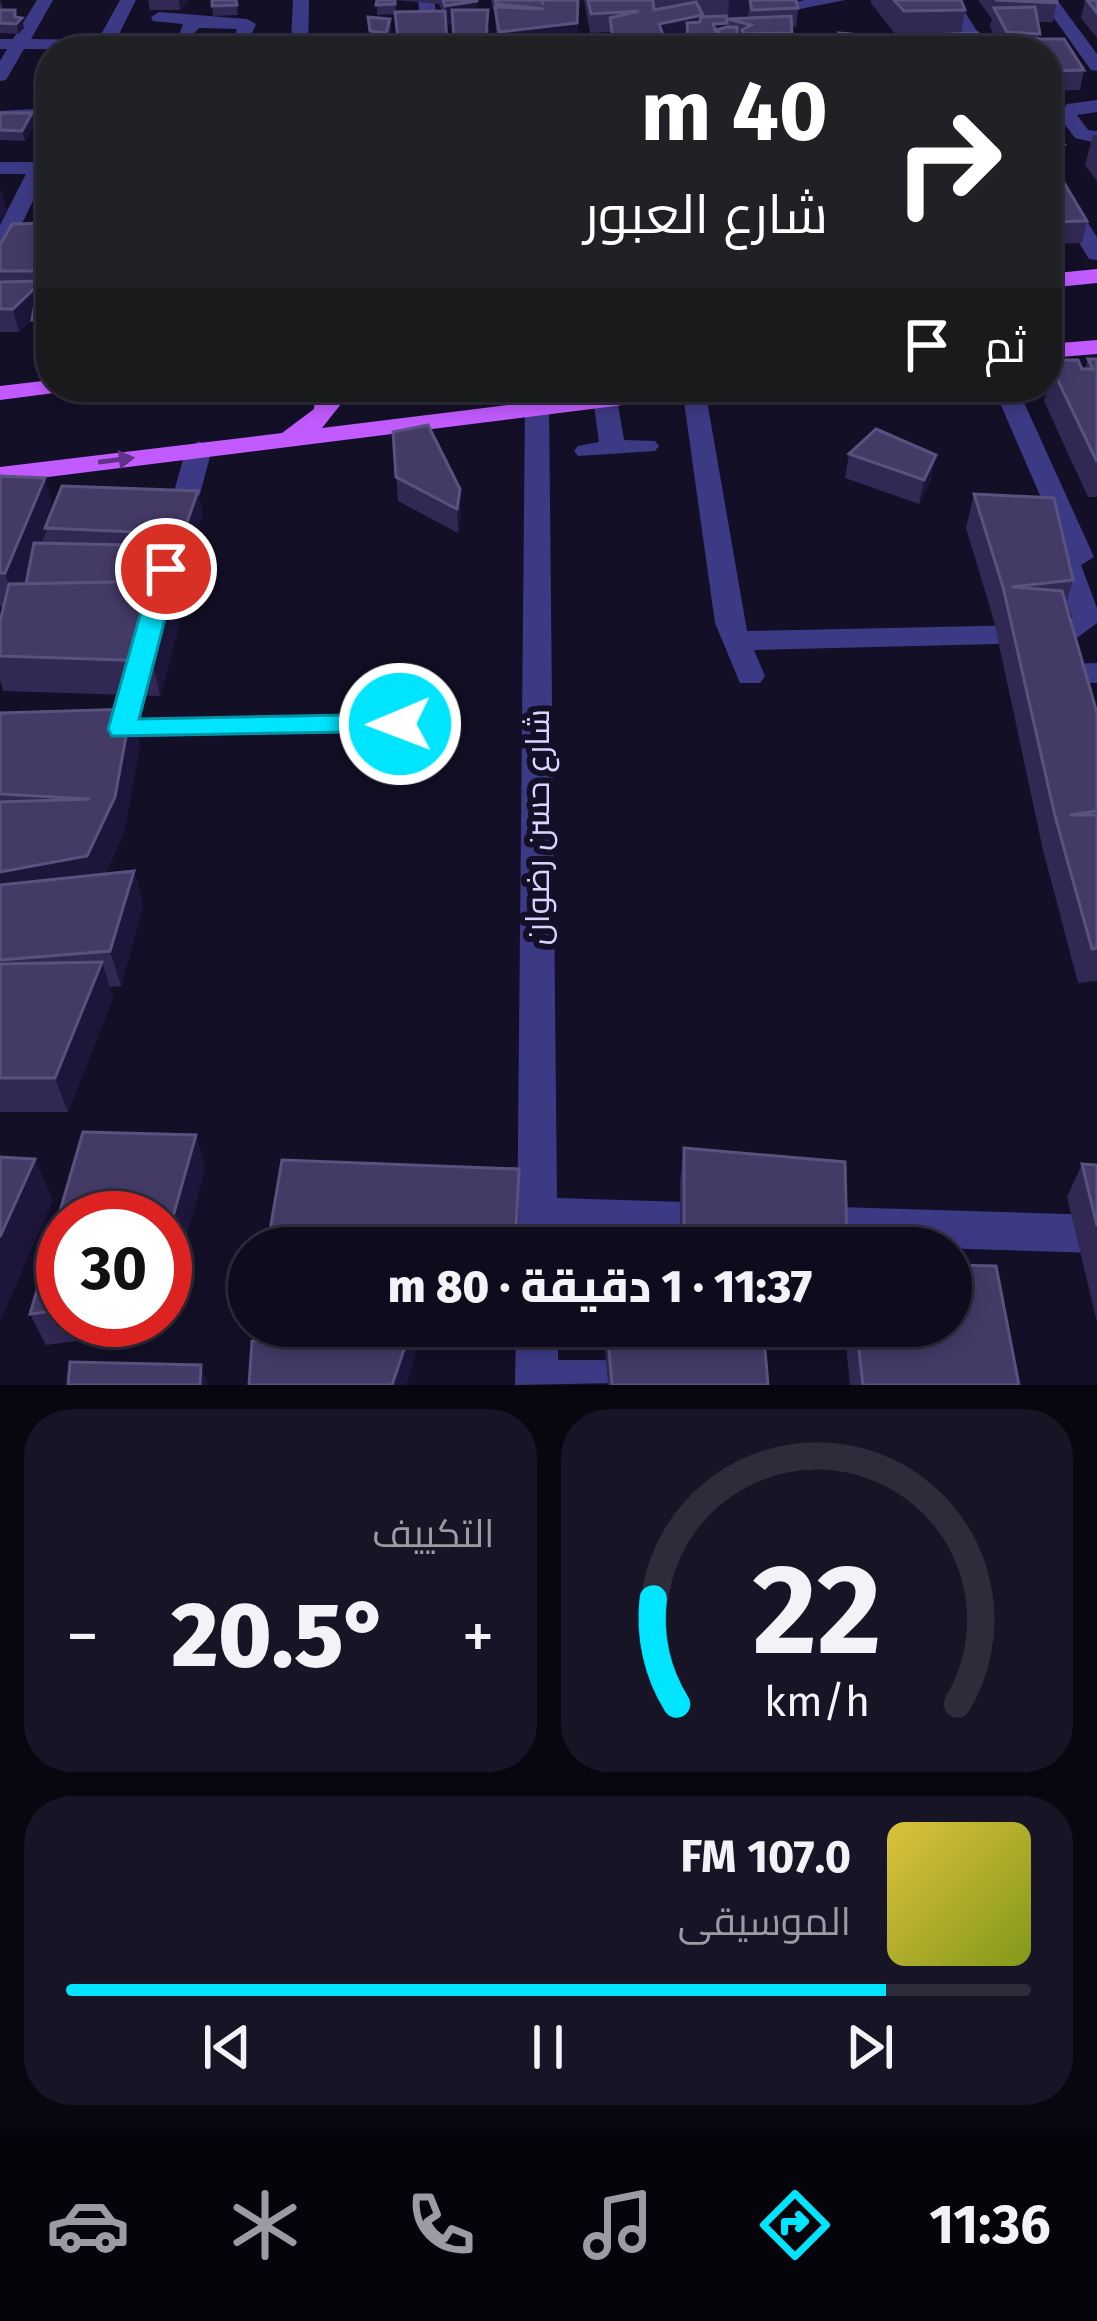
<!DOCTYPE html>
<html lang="ar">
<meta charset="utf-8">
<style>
body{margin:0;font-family:"Fira Sans",Cairo,sans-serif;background:#171425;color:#f1f3f6;direction:rtl;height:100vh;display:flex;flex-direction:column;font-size:45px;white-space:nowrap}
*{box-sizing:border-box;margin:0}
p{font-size:39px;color:#9b9ba3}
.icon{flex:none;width:66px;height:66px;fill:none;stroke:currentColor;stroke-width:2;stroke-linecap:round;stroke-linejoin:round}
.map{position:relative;height:1385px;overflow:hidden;direction:ltr}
.panel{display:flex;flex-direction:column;gap:24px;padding:24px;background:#08060f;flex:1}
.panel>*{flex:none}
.banner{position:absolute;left:36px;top:36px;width:1026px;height:366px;border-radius:48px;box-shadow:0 6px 18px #0003,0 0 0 3px #2e2b3b;direction:rtl;background:#202124;color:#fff;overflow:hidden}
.speed{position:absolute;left:36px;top:1191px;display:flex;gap:24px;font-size:60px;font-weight:700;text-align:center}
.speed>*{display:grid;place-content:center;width:156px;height:156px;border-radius:50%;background:#0e0b1c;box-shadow:0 6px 18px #0003,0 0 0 3px #2e2b3b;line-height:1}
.speed .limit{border:18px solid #d22;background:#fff;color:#111}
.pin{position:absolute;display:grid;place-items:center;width:102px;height:102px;color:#fff;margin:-51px;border:6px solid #fff;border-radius:50%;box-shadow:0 3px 12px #0007}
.me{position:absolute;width:132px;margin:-66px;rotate:269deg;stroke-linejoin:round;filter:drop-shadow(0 0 9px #0008)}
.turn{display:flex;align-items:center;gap:42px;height:252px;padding:0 36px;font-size:54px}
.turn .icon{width:156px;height:156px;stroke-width:2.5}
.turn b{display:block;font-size:84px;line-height:102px}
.then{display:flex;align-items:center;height:114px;padding:0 36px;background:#0003;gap:24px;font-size:45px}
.big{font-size:90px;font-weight:800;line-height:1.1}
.panel .widget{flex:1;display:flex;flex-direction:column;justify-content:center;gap:18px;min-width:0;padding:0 42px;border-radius:48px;background:#171425}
.panel .dial{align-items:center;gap:0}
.dial svg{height:312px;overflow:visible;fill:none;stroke:#2e2b3b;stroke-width:7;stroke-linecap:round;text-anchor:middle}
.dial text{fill:#f1f3f6;stroke:none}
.song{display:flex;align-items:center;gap:36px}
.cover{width:144px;height:144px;border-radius:18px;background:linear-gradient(135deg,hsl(50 70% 55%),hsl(70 70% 35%))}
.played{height:12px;border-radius:6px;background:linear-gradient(90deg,#00e5ff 85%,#2e2b3b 85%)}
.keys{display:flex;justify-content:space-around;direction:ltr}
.heat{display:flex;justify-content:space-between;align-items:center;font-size:66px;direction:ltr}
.panel .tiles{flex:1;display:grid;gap:24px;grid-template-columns:1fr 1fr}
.widget:last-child{grid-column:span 2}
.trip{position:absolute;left:228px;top:1227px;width:744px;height:120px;border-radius:60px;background:#0e0b1c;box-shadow:0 6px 18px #0003,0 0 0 3px #2e2b3b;font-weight:800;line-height:120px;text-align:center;direction:rtl}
.tab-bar{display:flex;height:192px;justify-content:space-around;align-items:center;background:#06040b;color:#9b9ba3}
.tab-bar .icon{width:84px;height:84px}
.tab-bar .current{color:#00e5ff}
.tab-bar b{font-size:54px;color:#f1f3f6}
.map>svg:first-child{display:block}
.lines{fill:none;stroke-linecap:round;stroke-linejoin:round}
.minor{fill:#3d3a85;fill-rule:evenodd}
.major{fill:#c25bff;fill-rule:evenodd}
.wall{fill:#312854;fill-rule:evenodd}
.shaded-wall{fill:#1d163a}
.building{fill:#433a66;stroke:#5a527e;stroke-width:3}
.oneway{fill:#623188}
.route{fill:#00e5ff;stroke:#0095a6;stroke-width:3}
.labels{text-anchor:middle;stroke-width:12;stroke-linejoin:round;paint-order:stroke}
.street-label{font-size:33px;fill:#d9d4ff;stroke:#130f26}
</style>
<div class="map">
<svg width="1097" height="1385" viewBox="0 0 1097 1385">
<rect width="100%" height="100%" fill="#130f26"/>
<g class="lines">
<g class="minor">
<polygon points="37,0 53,0 31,39 98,40 120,0 136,0 116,40 232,41 237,29 199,28 188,40 179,35 183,24 153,21 151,17 159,12 247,19 256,24 249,41 291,42 293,0 309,0 308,51 24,49 6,80 0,81 0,61 7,49 0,49 0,39 13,39"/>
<polygon points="418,0 434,0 442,51 424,51"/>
<polygon points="805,0 845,0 760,17 752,12"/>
<polygon points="941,0 957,0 990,51 972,51"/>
<polygon points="1041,0 1057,0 1097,54 1097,71 1091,70"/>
<polygon points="648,28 654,29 654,37 581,51 544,51"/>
<polygon points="1097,100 1097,112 1077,115 1088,130 1097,131 1097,143 1075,138 1058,115 1067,104"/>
<polygon points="51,108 51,120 0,123 0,111"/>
<polygon points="51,139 51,174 46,174 11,246 0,252 0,225 26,174 0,174 0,162 33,162 44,141"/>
<polygon points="1062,192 1069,194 1097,237 1097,260 1089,259 1052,198"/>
<polygon points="682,387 705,389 747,631 1035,625 1047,631 1072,617 1044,540 1056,532 993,387 1017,387 1094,557 1081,565 1097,608 1097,623 1069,644 1069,664 1097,663 1097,683 1053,681 1048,674 1052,668 1042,659 1040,643 754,650 765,676 760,683 740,683 715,623"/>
<polygon points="605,391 617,398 624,440 655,441 659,446 655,451 578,456 574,451 578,446 599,442 593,398"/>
<polygon points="537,399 549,406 557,1198 717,1203 731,1209 737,1222 731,1235 717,1241 557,1235 557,1248 517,1248 525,406"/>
<polygon points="199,441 212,449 140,718 400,713 411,716 415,724 411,732 83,738 79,730 83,722 110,719 186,449"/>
<polygon points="806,1206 1097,1215 1097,1253 806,1244 792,1238 786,1225 792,1212"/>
<polygon points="516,1326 558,1326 558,1360 647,1360 662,1367 669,1382 515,1385"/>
</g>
<g class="major">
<polygon points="1097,269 1097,283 1047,288 1047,274"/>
<polygon points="1097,340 1097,354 1047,358 1047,344"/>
<polygon points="51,380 51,387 65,387 62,392 0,400 0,386"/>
<polygon points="316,387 340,387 341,404 322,428 652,387 723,387 711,394 0,483 0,467 282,433 314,409"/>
</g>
</g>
<g class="wall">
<polygon points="0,0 3,9 17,17 24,28 18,34 0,33"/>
<polygon points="148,0 189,0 180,10 150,10"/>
<polygon points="236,0 238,15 213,16 212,6"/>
<path d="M377,0H477V10L489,29L487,51H454L452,24L446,25L447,51H399L396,14L377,15ZM395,0L439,4L442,11L396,12Z"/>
<polygon points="491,0 578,0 577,37 592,51 547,51 547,46 533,48 533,51 498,51 495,18"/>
<polygon points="584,0 796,0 798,8 796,27 792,27 790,51 741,51 741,42 737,41 736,51 686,51 686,37 665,42 664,51 612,51 610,32 590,33"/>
<polygon points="871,0 961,0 965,10 961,34 986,51 926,51 928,38 899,39 871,3"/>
<polygon points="978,0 1057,0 1053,22 1038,22 1039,39 1084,70 1080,90 1047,91 1047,51 1003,51 990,27 992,19"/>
<polygon points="1085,0 1097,0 1097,38 1081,18"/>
<polygon points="368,17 390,19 391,29 388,38 370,39"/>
<polygon points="839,33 902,51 837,51"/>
<polygon points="0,113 35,124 25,141 0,140"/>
<polygon points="1047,121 1064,144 1057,175 1054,175 1087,221 1082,243 1047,244"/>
<polygon points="1093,135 1097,135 1097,181 1085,165"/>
<polygon points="51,223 51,352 40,353 32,319 19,332 0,332 0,245"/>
<polygon points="1088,359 1097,359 1097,497 1088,497 1044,401 1052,368 1085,369"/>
<polygon points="393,432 461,512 458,533 398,501"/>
<polygon points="849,454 931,479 919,504 845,478"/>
<polygon points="0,476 53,508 203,514 188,558 132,556 135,568 132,582 175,581 182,615 160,696 3,691 0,680 0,622 4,607 0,607"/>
<polygon points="974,494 1073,580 1066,605 1097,713 1097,981 1078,983 1043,850 994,621 966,528"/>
<polygon points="0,713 140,744 124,832 105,874 134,871 143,905 121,986 110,987 113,997 68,1112 0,1112"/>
<polygon points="83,1132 196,1135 205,1168 165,1316 165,1218 63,1218 63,1320 164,1320 161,1330 46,1345 30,1314"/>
<polygon points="684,1148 847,1244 845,1248 680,1248 680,1181"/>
<polygon points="1082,1164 1097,1165 1097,1322 1067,1197"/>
<polygon points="603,1326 763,1326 768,1385 608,1385"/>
<polygon points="844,1326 951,1326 1019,1385 850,1385"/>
</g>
<g class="shaded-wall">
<polygon points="179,0 189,0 180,10"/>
<polygon points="729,0 761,0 749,1 748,19 728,19"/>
<polygon points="477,1 478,20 446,25 445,6"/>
<polygon points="15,10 18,22 22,18 24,28 18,34"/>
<polygon points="488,10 487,51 454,51 454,39"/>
<polygon points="703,15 702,34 687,23 686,37 665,42 664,51 614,51 614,46 659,24"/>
<polygon points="577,23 577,43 547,39 547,46 499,51 499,32"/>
<polygon points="727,23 726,37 716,30 715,51 687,51 688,39 713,24"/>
<polygon points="447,44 447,51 400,51 399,49"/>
<polygon points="32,113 35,124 25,141 22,131"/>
<polygon points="1,188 7,210 0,221 0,190"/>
<polygon points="51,242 49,303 19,332 13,309 37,286 33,271"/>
<polygon points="936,455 931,479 919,504 924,480"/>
<polygon points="45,478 54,512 45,528 46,532 15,608 5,573"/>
<polygon points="460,489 461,512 458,533 457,509"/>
<polygon points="198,491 203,514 188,558 183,534"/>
<polygon points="129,545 135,568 127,607 121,583"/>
<polygon points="175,581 182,615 160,696 152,661"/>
<polygon points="131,709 140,744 124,832 98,891 0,908 0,872 87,856"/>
<polygon points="134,871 143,905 121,986 110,951"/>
<polygon points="102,962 113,997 68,1112 55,1078"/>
<polygon points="196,1135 205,1168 165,1316 165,1245"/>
<polygon points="35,1159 53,1200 0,1322 0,1237"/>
<polygon points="519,1169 518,1248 515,1248"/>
<polygon points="412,1326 416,1355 406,1385 392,1385"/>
<polygon points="201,1365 208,1385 200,1385"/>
</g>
<g class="building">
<polygon points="212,0 236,0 237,5 212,6"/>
<polygon points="377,0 395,0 395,4 376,5"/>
<polygon points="443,0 477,0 477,1 445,6"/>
<polygon points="495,0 542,0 543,5 542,0 578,0 577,23 499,32 495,7 544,9 496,4"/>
<polygon points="588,0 653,0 654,10 696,2 703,15 659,24 665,41 614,46 610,18 639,11 591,14"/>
<polygon points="750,0 796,0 798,8 752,10"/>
<polygon points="894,0 961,0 965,10 904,11"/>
<polygon points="995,0 1057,0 1057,3"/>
<polygon points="1087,0 1097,0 1097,13"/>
<polygon points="1035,7 1040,34 1007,32 994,8"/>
<polygon points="0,10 15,10 15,17 22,18 16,24 0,23"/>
<polygon points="452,10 488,10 486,35 454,39"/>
<polygon points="445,11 447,44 399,49 395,12"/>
<polygon points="726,16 727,23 713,24 717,34 688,39 687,23 700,22 701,17"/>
<polygon points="791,16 792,33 744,34 742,30 751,25 728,19"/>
<polygon points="368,17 390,19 386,33 370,31"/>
<polygon points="727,27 737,27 737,38 724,37 716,30"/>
<polygon points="839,33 897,38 902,51 845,51"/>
<polygon points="978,33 986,51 939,51 928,35"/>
<polygon points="587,36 592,51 554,51 547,39"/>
<polygon points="394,38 396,51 369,51 368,39"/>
<polygon points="1018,39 1064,39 1084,70 1047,71 1047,51 1024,51"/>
<polygon points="533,44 533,51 499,51 498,46"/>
<polygon points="283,47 282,51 264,51 264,48"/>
<polygon points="0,113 32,113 22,131 0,130"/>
<polygon points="1047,121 1064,144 1047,145"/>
<polygon points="1047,172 1050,172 1063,181 1087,221 1047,222"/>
<polygon points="51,223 51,233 48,233 45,252 33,271 0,271 0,245 12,224"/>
<polygon points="48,233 51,233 51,319 32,320"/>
<polygon points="39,281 38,285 13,309 0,309 0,282"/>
<polygon points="1088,359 1097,359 1097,462 1052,368 1056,360 1078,360 1082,369 1093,369"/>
<polygon points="428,425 460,489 457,509 396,477 393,432"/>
<polygon points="876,429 936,455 924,480 849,454"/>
<polygon points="0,476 45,478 5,573 0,573"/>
<polygon points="62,486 198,491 183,534 45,528"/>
<polygon points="974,494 1054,498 1073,580 1012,587 1062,591 1097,713 1097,811 1070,815 1097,815 1097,948 1092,949 1055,816 1003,587"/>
<polygon points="34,543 129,545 122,582 26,584"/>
<polygon points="175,581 152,661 0,656 0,622 9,584"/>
<polygon points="131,709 115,797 87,856 0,872 0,802 90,799 0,794 0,713"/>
<polygon points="134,871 110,951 0,960 0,885"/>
<polygon points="102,962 55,1078 0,1078 0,964"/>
<polygon points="83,1132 196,1135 165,1245 165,1218 63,1218 63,1310 30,1314"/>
<polygon points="684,1148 845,1162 847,1244 817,1248 684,1248"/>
<polygon points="0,1157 35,1159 0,1237"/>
<polygon points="282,1160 519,1169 515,1248 267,1248"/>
<polygon points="1082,1164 1097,1165 1097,1226"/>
<polygon points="951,1265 996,1266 1019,1385 863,1385 856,1326 951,1326"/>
<polygon points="401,1326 412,1326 392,1385 249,1385 252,1341"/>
<polygon points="607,1326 763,1326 768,1385 612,1385"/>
<polygon points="70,1362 201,1365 200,1385 68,1385"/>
</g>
<defs><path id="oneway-solid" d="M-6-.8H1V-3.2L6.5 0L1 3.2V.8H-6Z" transform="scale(3)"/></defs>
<use class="oneway" href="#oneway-solid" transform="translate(116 460) rotate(-7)"/>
<polygon class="route" points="166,561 178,569 139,719 400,714 414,724 410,731 112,736 108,729 153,569"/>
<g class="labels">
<g class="street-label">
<text transform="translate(537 827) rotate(-90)" y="12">شارع حسن رضوان</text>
</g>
</g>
</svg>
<div class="speed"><div class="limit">30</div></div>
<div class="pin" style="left:166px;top:569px;background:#d93025"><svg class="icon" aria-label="arrive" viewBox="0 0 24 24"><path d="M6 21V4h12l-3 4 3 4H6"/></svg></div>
<svg class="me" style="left:400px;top:724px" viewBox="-20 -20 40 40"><circle r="17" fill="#00e5ff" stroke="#fff" stroke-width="3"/><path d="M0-11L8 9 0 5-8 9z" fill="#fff"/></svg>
<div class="trip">11:37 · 1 دقيقة · 80 m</div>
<div class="banner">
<div class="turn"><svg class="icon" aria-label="right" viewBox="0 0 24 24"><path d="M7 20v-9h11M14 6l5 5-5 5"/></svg><div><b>40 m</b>شارع العبور</div></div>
<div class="then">ثم<svg class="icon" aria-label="arrive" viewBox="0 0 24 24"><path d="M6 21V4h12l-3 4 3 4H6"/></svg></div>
</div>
</div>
<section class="panel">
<div class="tiles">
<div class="widget dial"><svg viewBox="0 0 100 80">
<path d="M14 69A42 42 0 1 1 86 69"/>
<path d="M14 69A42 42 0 0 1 8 42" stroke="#00e5ff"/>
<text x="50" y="56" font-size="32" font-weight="700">22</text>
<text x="50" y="72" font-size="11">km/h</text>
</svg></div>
<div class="widget"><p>التكييف</p>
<div class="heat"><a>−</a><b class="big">20.5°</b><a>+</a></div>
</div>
<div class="widget">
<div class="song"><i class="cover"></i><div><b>107.0 FM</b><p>الموسيقى</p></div></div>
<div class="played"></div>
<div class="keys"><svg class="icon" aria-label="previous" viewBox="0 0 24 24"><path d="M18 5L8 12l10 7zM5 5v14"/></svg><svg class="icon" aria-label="pause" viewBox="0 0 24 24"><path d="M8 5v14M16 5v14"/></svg><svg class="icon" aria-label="next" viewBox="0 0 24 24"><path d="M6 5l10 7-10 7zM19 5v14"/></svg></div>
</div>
</div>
</section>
<nav class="tab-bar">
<b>11:36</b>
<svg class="icon current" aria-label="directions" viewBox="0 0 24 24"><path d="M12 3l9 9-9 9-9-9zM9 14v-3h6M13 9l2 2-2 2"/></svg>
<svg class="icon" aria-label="music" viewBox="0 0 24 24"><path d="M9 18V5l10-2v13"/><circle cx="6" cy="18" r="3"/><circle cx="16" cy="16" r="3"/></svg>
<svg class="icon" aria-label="phone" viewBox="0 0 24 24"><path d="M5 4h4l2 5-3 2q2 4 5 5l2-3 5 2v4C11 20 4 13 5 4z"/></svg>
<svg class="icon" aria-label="climate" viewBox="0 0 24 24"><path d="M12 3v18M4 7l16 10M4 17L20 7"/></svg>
<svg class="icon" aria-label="car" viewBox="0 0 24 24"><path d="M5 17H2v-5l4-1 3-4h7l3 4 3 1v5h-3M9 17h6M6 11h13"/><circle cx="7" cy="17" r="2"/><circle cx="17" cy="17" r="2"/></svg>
</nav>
